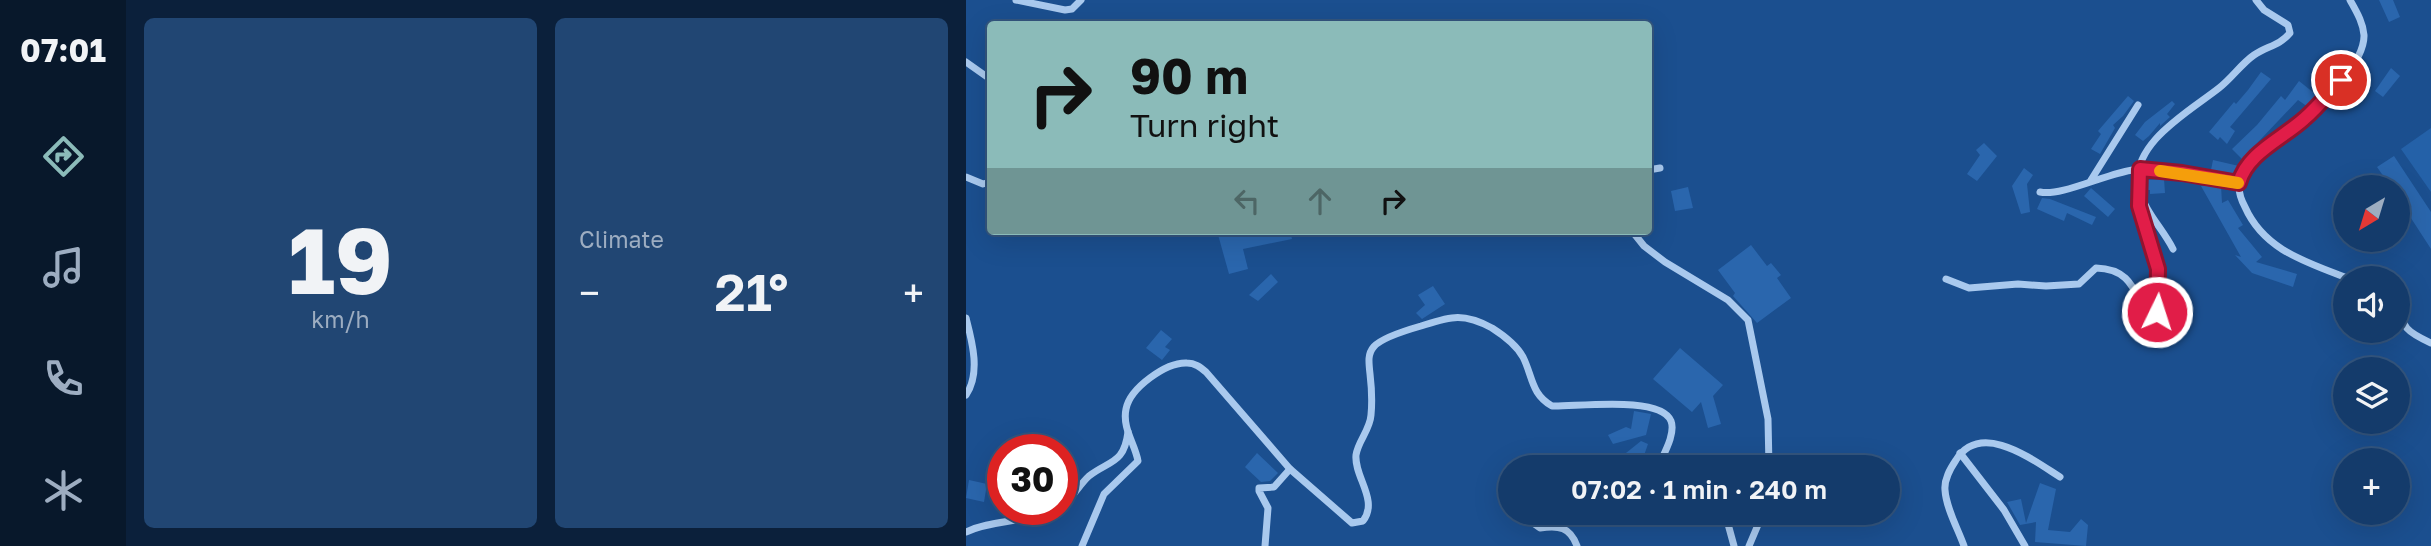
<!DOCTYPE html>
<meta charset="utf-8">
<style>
body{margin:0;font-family:"Golos Text",sans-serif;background:#214673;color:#f1f3f6;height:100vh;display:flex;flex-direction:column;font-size:26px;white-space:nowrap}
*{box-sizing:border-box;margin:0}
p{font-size:23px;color:#9dadc1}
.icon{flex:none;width:38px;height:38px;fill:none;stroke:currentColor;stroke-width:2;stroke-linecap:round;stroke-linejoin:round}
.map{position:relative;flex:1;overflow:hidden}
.details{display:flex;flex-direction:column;gap:18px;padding:18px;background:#0b203b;width:840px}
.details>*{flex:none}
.banner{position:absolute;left:21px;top:21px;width:665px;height:214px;border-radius:7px;box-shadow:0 7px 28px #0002,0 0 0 2px #33557e;background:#8bbbb9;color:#111;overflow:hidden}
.needle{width:46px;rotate:218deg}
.controls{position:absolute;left:1367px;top:175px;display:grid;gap:14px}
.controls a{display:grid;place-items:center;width:77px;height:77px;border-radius:50%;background:#143b6b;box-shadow:0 7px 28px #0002,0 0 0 2px #33557e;font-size:35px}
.speed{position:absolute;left:21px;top:434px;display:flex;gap:14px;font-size:35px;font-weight:700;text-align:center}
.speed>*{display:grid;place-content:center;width:91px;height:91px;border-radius:50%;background:#143b6b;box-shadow:0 7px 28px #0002,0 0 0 2px #33557e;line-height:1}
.speed .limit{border:10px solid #d22;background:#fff;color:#111}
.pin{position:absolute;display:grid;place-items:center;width:60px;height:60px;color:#fff;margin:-30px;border:4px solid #fff;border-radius:50%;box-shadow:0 2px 7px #0007}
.me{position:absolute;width:77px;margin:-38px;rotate:4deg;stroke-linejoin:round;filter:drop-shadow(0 0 5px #0008)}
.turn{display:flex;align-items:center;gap:24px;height:147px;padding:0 28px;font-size:32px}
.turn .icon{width:91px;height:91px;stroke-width:2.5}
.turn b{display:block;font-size:49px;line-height:60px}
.lanes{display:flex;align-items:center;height:66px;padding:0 28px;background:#0003;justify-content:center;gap:35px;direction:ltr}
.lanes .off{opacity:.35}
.big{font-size:52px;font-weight:600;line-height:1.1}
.details .card{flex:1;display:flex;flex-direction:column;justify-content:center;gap:10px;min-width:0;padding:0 24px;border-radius:10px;background:#214673}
.details .dial{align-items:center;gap:0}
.dial b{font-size:91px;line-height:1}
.heat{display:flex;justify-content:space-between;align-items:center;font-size:38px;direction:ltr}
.details .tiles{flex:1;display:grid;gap:18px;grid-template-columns:repeat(2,1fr)}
.trip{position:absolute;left:532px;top:455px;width:402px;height:70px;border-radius:35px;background:#143b6b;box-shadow:0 7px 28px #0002,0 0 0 2px #33557e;font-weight:600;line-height:70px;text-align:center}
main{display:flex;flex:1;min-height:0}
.menu{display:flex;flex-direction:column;width:126px;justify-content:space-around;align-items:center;background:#08182b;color:#9dadc1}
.menu .icon{width:49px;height:49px}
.menu .active{color:#8bbbb9}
.menu b{font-size:32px;color:#f1f3f6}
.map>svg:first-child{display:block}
.green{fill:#2461a8}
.building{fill:#2a66ad}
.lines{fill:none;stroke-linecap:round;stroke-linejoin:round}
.minor{stroke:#a9c9ee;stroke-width:7}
.route-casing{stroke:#92132f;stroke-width:18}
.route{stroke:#e11d48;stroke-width:12}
.slow{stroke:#f59e0b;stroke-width:12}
</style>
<main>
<nav class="menu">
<b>07:01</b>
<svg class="icon active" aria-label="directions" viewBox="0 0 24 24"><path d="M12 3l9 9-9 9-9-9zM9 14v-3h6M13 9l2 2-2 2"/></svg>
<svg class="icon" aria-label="music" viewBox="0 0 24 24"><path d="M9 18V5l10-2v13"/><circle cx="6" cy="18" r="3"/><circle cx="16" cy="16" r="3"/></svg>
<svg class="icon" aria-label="phone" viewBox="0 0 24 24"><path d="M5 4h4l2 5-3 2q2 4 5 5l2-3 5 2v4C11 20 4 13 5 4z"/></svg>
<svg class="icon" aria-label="climate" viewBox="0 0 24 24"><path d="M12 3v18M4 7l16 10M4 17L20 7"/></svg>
</nav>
<section class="details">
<div class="tiles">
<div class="card dial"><b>19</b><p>km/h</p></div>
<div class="card"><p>Climate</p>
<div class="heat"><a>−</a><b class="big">21°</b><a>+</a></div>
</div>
</div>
</section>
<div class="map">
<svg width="1465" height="546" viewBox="0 0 1465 546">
<rect width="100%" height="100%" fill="#1b4f8f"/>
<polygon class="green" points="1465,128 1465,192 1435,149"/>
<g class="building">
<polygon points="1413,0 1427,0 1434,17 1423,22"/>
<polygon points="1425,68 1434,76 1417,97 1409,91"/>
<polygon points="1295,72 1305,79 1264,127 1269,131 1261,144 1254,137 1252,140 1243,132 1268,102 1270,104 1282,90"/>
<polygon points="1333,81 1353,97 1342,107 1332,100 1276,159 1266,149 1291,125 1315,96 1319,100"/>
<polygon points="1162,96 1168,101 1157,116 1147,125 1149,128 1134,154 1125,149 1135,134 1132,131"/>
<polygon points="1206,101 1209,104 1201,114 1204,117 1194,126 1194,123 1183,136 1177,141 1169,135 1179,122"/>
<polygon points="1018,143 1031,156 1011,181 1001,174 1014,155 1010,150"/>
<polygon points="1428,156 1465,212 1465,249 1432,198 1432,187 1425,187 1411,167"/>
<polygon points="1247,160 1273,166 1269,176 1245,170"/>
<polygon points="1058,168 1067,175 1061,184 1064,212 1055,214 1046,186"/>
<polygon points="1198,179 1199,193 1184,194 1184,190 1180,190 1179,180"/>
<polygon points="1235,186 1255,186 1256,203 1262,200 1277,225 1272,228 1296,257 1290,262 1331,274 1327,287 1286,273 1269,255 1275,257"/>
<polygon points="722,187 727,208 709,211 705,191"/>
<polygon points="1125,188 1149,209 1142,217 1118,196"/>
<polygon points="1076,198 1084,199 1130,217 1126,225 1101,213 1098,221 1071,209"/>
<polygon points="251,231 324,231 326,239 277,249 282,269 263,274"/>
<polygon points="785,245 801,266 805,263 815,275 811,278 825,298 791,323 767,296 769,293 752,270"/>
<polygon points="305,274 312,282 292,301 283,295"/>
<polygon points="467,286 479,304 456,319 450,313 459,305 452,295"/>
<polygon points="195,330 206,339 199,347 204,350 196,360 180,348"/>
<polygon points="714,348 757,385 747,396 755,424 742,428 735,402 726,412 687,379"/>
<polygon points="668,411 685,414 680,435 647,444 642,435 660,427 665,429"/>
<polygon points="675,441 682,444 675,464 660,463 655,457"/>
<polygon points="291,453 312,473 304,481 295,482 279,467"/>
<polygon points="3,480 21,484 18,502 0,498"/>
<polygon points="1074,483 1090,489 1082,530 1104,532 1115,519 1122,525 1120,546 1069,542 1070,522 1054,525 1041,502 1055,499 1060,523"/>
</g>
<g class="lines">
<g class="minor">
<polyline points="50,0 99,10 106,9 115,0"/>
<polyline points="0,62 24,79"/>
<polyline points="682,170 694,168"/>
<polyline points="0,177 17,184 24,182"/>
<polyline points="1125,180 1172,105"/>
<path d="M1074,192C1097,197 1146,170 1175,169C1208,168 1241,178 1273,183"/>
<polyline points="666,231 678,246 699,262 762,300 782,320 802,419 803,467"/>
<path d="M1207,249C1197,229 1178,211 1173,188C1163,144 1224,111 1253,88C1266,78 1275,64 1288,55C1301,46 1313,46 1324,33L1322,25L1298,10L1290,0"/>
<path d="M1381,278C1340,262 1298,250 1279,207C1274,198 1271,187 1275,177C1284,152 1314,138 1333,123C1354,107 1399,63 1398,35C1397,22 1390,11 1384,0"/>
<path d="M980,279L1003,288L1052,284L1080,286L1113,284L1130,268C1163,269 1167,288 1180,312L1188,315L1191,310L1192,269L1173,206V188"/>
<path d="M1432,303C1436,328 1441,332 1465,343"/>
<path d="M0,318C6,341 15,373 0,395"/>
<polyline points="994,453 1038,510 1059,546"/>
<path d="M96,505C108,497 113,485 123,476C144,460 158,464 162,432"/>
<path d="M563,513L564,521L574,528C593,525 604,527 611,546"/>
<polyline points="759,513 768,546"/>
<path d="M0,532C28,519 57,524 87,509"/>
<path d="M116,546L138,494L172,461C169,444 156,428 160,409C164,388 200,362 221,363C229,363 234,367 240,372L324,469L386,523L397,521C413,500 388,477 390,455C392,441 404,430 405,415C411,354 378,348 455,326C484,317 496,312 526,328C537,335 551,346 557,357C567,377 565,394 586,406C609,407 695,395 705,421C710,434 697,455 692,467"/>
<polyline points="299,546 302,508 293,491 293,488 308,487 324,469"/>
<polyline points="783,546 797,513"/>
<path d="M998,546C992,529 980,508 979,490C978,479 984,469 990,460C1015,420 1067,460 1094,477"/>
</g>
</g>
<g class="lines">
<g class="route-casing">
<path id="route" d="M1191,312L1192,269L1173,206L1174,169L1216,173L1273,183C1281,153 1316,139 1338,119C1352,107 1363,93 1375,80"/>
</g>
<use href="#route" class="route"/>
<polyline class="slow" points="1194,171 1272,183"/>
</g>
</svg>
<div class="controls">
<a><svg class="needle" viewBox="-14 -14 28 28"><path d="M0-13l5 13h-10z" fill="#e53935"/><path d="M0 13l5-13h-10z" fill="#9dadc1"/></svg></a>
<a><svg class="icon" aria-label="sound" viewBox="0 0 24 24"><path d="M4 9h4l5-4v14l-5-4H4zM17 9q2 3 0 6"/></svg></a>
<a><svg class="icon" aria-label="layers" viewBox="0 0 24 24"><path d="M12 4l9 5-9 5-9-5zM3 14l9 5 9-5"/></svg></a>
<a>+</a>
</div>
<div class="speed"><div class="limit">30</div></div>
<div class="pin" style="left:1375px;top:80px;background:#d93025"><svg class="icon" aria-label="arrive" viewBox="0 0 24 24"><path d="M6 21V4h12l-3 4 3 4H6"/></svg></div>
<svg class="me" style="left:1191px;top:312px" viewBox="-20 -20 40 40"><circle r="17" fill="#e11d48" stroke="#fff" stroke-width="3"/><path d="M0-11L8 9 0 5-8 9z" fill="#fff"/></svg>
<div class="trip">07:02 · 1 min · 240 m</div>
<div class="banner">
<div class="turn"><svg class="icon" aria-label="right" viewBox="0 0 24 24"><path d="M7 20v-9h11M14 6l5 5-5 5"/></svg><div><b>90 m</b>Turn right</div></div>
<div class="lanes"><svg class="icon off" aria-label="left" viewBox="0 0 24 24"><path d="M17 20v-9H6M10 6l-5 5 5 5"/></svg><svg class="icon off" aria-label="ahead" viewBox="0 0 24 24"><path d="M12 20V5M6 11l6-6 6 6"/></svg><svg class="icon" aria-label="right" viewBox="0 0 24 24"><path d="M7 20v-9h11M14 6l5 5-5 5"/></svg></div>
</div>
</div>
</main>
